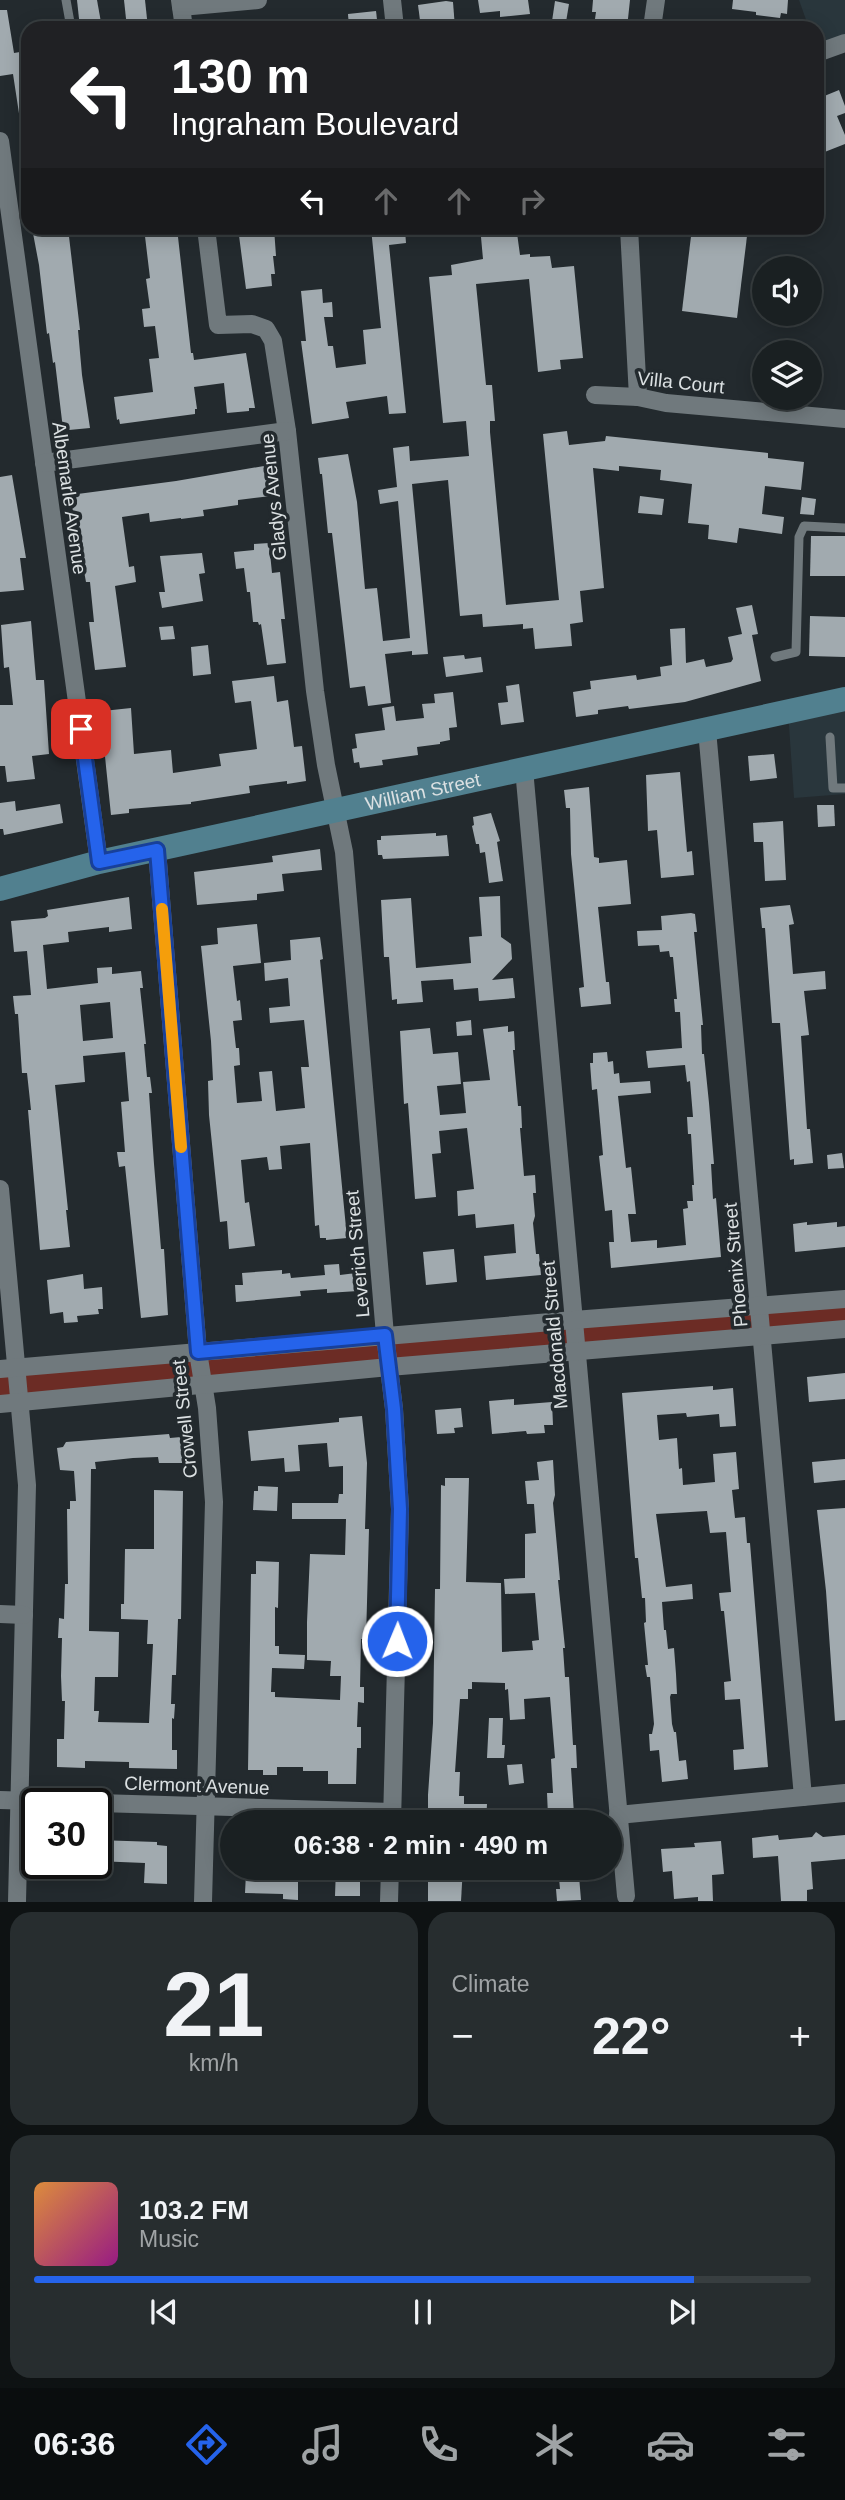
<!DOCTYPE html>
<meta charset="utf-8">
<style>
body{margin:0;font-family:Helvetica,sans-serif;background:#272d2f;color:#f1f3f6;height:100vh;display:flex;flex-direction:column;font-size:26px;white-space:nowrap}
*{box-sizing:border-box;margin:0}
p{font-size:23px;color:#9fa3a5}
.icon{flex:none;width:38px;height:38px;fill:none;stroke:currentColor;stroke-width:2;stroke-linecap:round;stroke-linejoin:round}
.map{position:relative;height:1902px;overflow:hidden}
.panel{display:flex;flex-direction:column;gap:10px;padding:10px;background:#0e1213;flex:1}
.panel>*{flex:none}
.hud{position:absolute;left:21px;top:21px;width:803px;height:214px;border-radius:21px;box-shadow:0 4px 18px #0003,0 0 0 2px #383e40;background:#202124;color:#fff;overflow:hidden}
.buttons{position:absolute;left:752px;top:256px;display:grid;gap:14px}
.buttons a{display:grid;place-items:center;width:70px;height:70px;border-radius:50%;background:#1a2022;box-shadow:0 4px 18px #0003,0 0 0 2px #383e40;font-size:35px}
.speed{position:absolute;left:21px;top:1788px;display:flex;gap:14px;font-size:35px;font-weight:700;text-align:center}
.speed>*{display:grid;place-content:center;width:91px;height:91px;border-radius:50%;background:#1a2022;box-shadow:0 4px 18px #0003,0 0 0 2px #383e40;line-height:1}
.speed .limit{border:4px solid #111;border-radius:10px;background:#fff;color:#111}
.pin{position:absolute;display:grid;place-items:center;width:60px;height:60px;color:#fff;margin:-30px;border-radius:14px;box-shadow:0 4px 10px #0006}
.me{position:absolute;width:77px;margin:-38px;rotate:1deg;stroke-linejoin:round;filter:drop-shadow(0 0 5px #0008)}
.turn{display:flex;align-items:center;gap:24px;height:147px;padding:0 35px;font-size:32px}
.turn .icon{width:91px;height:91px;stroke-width:2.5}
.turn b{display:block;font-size:49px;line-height:60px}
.lanes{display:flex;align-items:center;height:66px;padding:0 35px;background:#0003;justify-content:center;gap:35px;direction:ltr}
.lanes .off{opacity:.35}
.big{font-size:52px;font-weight:700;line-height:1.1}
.panel .widget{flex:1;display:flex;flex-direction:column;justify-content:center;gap:10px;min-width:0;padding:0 24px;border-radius:21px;background:#272d2f}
.panel .dial{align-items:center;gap:0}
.dial b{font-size:91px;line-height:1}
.song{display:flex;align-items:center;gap:21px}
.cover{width:84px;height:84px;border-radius:10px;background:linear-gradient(135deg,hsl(30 70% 55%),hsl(310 70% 35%))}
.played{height:7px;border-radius:4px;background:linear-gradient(90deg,#2563eb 85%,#383e40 85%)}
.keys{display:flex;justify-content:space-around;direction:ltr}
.heat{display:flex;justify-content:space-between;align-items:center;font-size:38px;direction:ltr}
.panel .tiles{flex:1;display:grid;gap:10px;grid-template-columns:1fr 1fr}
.widget:last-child{grid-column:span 2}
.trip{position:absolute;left:220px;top:1810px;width:402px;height:70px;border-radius:35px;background:#1a2022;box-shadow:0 4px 18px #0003,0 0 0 2px #383e40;font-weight:700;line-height:70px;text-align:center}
.dock{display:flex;height:112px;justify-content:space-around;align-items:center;background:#0a0d0e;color:#9fa3a5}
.dock .icon{width:49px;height:49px}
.dock .active{color:#2563eb}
.dock b{font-size:32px;color:#f1f3f6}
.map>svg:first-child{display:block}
.built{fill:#29363c}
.green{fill:#6c2c25}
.building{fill:#a1aaaf;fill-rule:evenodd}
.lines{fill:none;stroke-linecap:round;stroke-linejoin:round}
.lane{stroke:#70797d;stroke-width:9}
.street{stroke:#70797d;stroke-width:18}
.secondary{stroke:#51808f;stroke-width:24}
.route-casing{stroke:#184099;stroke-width:18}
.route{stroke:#2563eb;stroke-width:12}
.slow{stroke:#f59e0b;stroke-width:12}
.labels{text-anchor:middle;stroke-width:7;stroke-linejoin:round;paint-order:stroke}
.street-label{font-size:19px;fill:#dbe0e2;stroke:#232a2e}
</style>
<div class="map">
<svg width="845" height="1902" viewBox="0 0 845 1902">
<rect width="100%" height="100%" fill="#232a2e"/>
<g class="built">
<polygon points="799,0 845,0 845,46 817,51 817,28 809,28"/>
<polygon points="845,699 845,794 794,798 788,711"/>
</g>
<polygon class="green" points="845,1299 845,1329 0,1404 0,1369"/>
<g class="building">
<polygon points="77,0 97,0 102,28 80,28"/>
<polygon points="124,0 145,0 148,28 127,28"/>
<polygon points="478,0 528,0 530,14 500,17 500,11 480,13"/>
<polygon points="593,0 630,0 627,28 607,26 608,21 595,19 596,12 592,12"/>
<polygon points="733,0 788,0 787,14 781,13 780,18 756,15 756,12 732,9"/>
<polygon points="446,1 453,2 455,28 421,28 418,5"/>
<polygon points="555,1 569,4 565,28 551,28"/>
<polygon points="0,10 7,10 14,53 26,51 28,119 20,120 13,74 0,76"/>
<polygon points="376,11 378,28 349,28 348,14"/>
<polygon points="839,90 845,106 845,113 837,116 845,135 845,144 817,155 817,99"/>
<polygon points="32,228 68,228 80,330 78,330 82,375 90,428 69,430 68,428 63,429 55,362 53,363 49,333 47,334 39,265"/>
<polygon points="144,228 177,228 191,353 193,353 194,360 246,353 255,408 249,408 249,411 227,413 224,383 194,387 197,409 195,409 195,414 120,424 119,419 117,420 114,397 153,392 149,359 159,358 155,326 144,327 142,309 150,308 146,279 150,278"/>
<polygon points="238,228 274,228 276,256 273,256 275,274 271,274 272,286 246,289"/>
<polygon points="371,228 387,228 388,232 405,230 406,243 389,245 406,413 389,414 387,396 346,402 349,418 312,424 301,341 306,341 301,291 322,289 323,303 332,302 333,317 324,317 328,346 333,346 336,368 366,364 363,330 381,328"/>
<polygon points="692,228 748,228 737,318 682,311"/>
<polygon points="517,233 520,255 530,254 530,257 550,256 552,268 574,266 583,358 560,360 561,369 538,372 529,279 476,284 486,385 492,385 495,421 490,421 490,432 506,605 559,600 543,434 567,431 569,445 605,441 606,436 768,453 768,458 804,462 801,490 765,486 762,514 784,517 782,534 739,528 737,543 708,539 709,525 688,523 692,484 660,480 661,470 619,466 619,471 593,468 604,588 580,591 583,622 570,624 572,646 535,649 533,628 523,629 523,624 483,627 482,614 460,616 448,480 412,484 428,654 412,655 412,651 385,654 391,703 368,706 365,686 350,688 332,533 328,533 322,474 320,474 318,458 348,454 357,502 365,589 377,588 383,641 410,638 398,501 380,504 378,490 397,487 393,448 409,446 410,461 469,456 466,421 443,423 429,277 452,275 451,265 483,259 481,237"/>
<polygon points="264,466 271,496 238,500 238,505 203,510 204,516 181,519 181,518 150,522 149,513 122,517 129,567 134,566 136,582 115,586 126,667 95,670 89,622 94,622 90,582 86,582 70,495 176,481"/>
<polygon points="12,475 26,558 20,558 24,590 0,592 0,477"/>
<polygon points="640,496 664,499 662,515 638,513"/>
<polygon points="802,497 816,499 814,515 800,514"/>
<polygon points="811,536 845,536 845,576 810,576"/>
<polygon points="269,543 272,573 280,572 285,619 281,619 286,663 267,665 261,624 259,625 258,622 253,622 250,592 247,592 244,568 236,569 234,552 254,550 254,544"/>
<polygon points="202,553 205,573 199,574 203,601 162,608 159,592 165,592 160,556"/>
<polygon points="752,605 758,634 752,635 761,681 685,702 629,709 628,706 598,710 598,714 576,717 573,692 591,689 590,681 636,675 637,680 661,676 660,667 672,665 670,629 685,628 686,663 704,659 706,667 731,662 733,659 728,637 742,634 736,608"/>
<polygon points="810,616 845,617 845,657 809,656"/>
<polygon points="31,621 36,680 44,680 49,754 32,756 35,779 7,782 5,766 0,766 0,705 13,705 9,667 4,668 1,625"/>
<polygon points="173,626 175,639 161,640 159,627"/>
<polygon points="208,645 211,674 193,676 191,647"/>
<polygon points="464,655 465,659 481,657 483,672 446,677 443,657"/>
<polygon points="274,676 277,702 288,700 294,747 302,746 306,781 287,784 287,781 249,786 250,793 191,802 191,804 129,809 129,813 111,815 103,737 106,737 103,711 131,708 134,754 171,750 173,773 221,766 219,754 257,749 251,701 235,703 232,681"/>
<polygon points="519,684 524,722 501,725 498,703 508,702 506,686"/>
<polygon points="453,692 457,727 449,728 450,740 440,742 440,744 417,747 418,755 382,760 383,765 360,768 359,762 354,763 352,749 357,748 355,734 385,730 382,708 394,706 396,721 424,718 422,704 435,703 434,694"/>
<polygon points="774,754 777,778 750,781 748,756"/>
<polygon points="680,772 687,852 692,851 694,875 661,878 657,830 648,831 646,775"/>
<polygon points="589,787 594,857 599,858 599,863 627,860 631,904 598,907 606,982 609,982 611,1004 581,1007 579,988 584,987 571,854 570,808 566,808 564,790"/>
<polygon points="15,801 16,811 60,804 63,823 4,835 3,829 0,829 0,803"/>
<polygon points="817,805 834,805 835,826 818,827"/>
<polygon points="491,813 500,841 497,842 503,881 489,883 485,852 480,853 479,844 476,844 472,826 474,825 473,817"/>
<polygon points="783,821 786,880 765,881 763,842 754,842 753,823"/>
<polygon points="436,833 436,836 447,835 449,856 383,859 382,855 378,855 377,840 381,840 381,836"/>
<polygon points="320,849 322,870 282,874 284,891 257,894 257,900 197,905 194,872 273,862 272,856"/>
<polygon points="500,896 501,937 511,944 512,959 492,980 513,978 515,998 479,1001 478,988 454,990 453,979 421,981 423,1002 397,1004 397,999 392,1000 389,957 384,957 381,900 411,898 416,968 471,963 469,937 482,936 479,897"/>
<path d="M129,897L132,929L109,932V927L68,932L69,942L43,945L47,989L98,983L97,968L112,967V974L141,971L143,988H140L146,1044H144L147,1077H150L152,1093H149L154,1164L161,1249H164L168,1315L141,1318L125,1166L119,1167L117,1152H125L121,1102L129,1101L125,1052L83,1056L85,1082L55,1085L68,1210H66L70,1247L40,1250L28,1110H31L27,1073H22L18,1014H15L13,996L31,995L27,951L14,952L11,921L45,918L48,916L47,910ZM110,1002L113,1038L83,1041L80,1005Z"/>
<polygon points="790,905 794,924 789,925 793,974 825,971 826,989 804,991 809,1035 801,1036 807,1129 810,1129 813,1163 794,1165 794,1159 790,1160 780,1023 772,1023 765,928 762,928 760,908"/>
<polygon points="691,913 695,914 697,932 694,932 703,1025 701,1025 702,1054 704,1054 709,1103 714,1164 711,1164 713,1199 716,1198 721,1257 611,1268 609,1242 614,1242 612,1210 605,1211 599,1156 603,1155 597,1089 592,1090 590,1063 593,1063 593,1053 607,1052 608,1062 613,1061 614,1074 619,1073 620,1083 650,1081 651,1093 618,1096 626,1168 631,1167 636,1214 628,1214 631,1242 657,1240 657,1248 686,1245 683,1209 688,1208 687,1201 693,1201 692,1185 694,1185 691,1134 688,1134 687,1117 693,1117 690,1081 687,1082 685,1065 648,1068 646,1051 682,1048 680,1012 675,1012 674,999 677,999 673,957 670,957 669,951 660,952 659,945 638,946 637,931 662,930 661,916"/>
<polygon points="257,924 261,963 233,966 237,1001 240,1000 242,1020 233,1021 236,1048 239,1048 240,1065 234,1066 237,1103 262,1101 259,1072 272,1071 276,1111 305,1108 301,1067 309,1067 304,1020 270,1023 269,1008 290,1006 288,978 265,981 264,963 291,960 290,940 320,937 323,959 320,960 347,1238 326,1240 326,1238 320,1238 319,1225 315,1226 310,1143 280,1146 282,1169 269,1170 267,1157 241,1160 245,1203 249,1202 255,1246 229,1249 227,1221 220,1222 209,1115 208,1081 213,1080 211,1041 201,946 218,944 217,928"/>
<polygon points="471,1020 472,1035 457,1036 456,1022"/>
<polygon points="508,1026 508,1032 514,1031 515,1050 513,1050 518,1106 521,1106 522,1128 520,1128 524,1176 535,1175 536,1193 533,1193 535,1216 533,1223 536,1254 539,1254 541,1275 486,1280 484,1256 516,1253 514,1224 476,1228 475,1214 458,1216 457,1191 474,1189 467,1128 439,1131 441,1153 432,1154 436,1197 415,1199 408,1103 404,1104 400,1031 430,1028 433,1054 458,1052 461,1084 437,1086 440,1115 466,1113 463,1082 490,1080 483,1029"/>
<polygon points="842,1153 844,1168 828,1169 827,1155"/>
<polygon points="807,1222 807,1225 837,1222 837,1227 845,1226 845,1247 795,1252 793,1224"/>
<polygon points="454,1249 457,1282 426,1285 423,1252"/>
<polygon points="339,1264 340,1275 356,1273 358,1291 327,1293 327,1289 300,1291 301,1296 236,1302 235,1285 243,1285 242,1273 282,1270 282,1274 290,1273 291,1278 325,1275 324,1265"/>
<polygon points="83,1274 84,1289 102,1287 103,1309 98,1309 99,1314 77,1316 78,1322 64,1323 63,1312 50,1314 47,1280"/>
<polygon points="845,1373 845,1399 809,1402 807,1377"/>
<polygon points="713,1386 713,1390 733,1388 736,1426 720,1427 719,1414 687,1417 686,1413 657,1415 659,1440 677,1438 679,1469 682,1468 683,1485 715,1482 713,1454 736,1452 739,1489 732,1490 735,1518 745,1517 747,1543 750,1543 768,1767 734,1770 733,1750 744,1749 740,1699 725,1700 724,1682 731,1681 724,1611 721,1611 719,1593 731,1592 726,1532 710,1533 707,1511 656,1514 666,1587 692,1584 693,1599 662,1602 664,1630 666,1630 668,1649 674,1648 676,1674 677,1694 671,1694 670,1697 672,1724 674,1732 676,1732 679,1761 686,1760 688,1779 662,1782 659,1750 650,1751 649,1734 652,1734 654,1724 650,1677 647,1677 645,1665 648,1665 644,1623 646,1622 645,1598 642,1598 638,1558 635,1558 622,1393"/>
<polygon points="514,1399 514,1405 552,1402 553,1425 544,1425 545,1433 527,1434 526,1431 492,1434 489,1401"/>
<polygon points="461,1408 463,1427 454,1428 455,1433 437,1434 435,1410"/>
<polygon points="362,1416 367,1463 365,1529 369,1529 366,1639 361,1639 360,1687 364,1687 364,1703 358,1702 357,1727 361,1727 361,1748 357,1748 356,1784 328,1784 328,1771 303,1771 303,1767 277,1767 277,1775 263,1775 263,1770 248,1770 251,1574 256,1574 256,1561 279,1562 278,1608 275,1607 275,1646 279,1646 279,1654 305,1655 304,1669 272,1668 271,1692 275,1692 275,1697 340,1700 341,1676 330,1676 331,1661 307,1660 307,1622 310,1554 345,1555 346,1519 292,1519 292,1503 338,1503 339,1494 343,1494 343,1466 329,1467 327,1443 298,1445 300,1471 285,1472 284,1458 251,1461 248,1431 339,1422 339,1418"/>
<polygon points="169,1434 170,1438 181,1437 183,1463 159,1463 158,1457 133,1458 95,1462 96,1469 91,1469 89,1631 119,1632 118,1677 95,1677 94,1711 99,1711 98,1722 149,1723 153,1644 147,1644 148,1620 121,1619 121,1604 124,1604 125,1549 154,1549 154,1490 183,1491 181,1619 178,1619 176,1675 172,1675 171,1704 175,1704 174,1719 172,1718 172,1750 177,1750 177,1769 129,1768 129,1762 85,1761 85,1768 57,1767 57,1739 64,1739 65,1701 62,1701 61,1676 62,1638 58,1638 59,1618 64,1619 65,1584 68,1584 67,1509 70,1509 70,1501 76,1501 74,1471 60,1470 57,1448 63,1447 66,1442"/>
<polygon points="845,1459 845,1480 814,1483 812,1462"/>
<polygon points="553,1460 555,1495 553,1503 560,1580 558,1580 565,1648 563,1648 565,1677 569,1677 573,1745 576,1745 577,1768 571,1768 574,1814 548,1816 547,1793 553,1793 551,1759 555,1758 550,1697 524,1699 525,1719 510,1720 508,1689 505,1690 505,1683 472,1682 472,1689 468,1689 468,1699 460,1699 455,1772 460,1772 459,1796 464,1796 464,1804 487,1804 486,1822 471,1822 470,1819 434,1818 434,1809 428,1809 428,1795 433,1723 435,1589 440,1589 441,1485 445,1486 445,1478 469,1478 466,1582 501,1583 502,1652 533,1650 532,1641 539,1640 535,1593 505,1594 504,1579 525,1578 525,1534 536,1533 534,1504 527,1504 525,1481 539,1480 537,1462"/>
<polygon points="258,1486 278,1487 277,1511 253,1510 254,1491 258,1491"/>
<polygon points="845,1508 845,1720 835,1721 826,1591 817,1510"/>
<polygon points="489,1718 503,1718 502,1745 505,1745 504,1758 487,1758"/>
<polygon points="522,1764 524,1783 509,1785 507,1765"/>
<polygon points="816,1832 823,1837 845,1835 845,1859 811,1862 813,1889 807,1890 807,1901 781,1901 778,1856 753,1858 752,1838 778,1835 779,1840 812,1837"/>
<polygon points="97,1840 157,1842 157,1845 167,1846 167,1884 144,1883 145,1863 96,1861"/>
<polygon points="721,1841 724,1874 712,1875 713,1901 698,1901 698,1897 674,1899 672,1871 663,1872 661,1849 695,1847 694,1843"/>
<polygon points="62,1864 83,1864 83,1879 61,1878"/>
<polygon points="336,1867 357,1867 356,1876 360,1877 360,1896 335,1896"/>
<polygon points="428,1867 463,1867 461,1901 428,1901"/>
<polygon points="246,1873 298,1874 298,1900 283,1899 283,1894 245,1893"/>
<polygon points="579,1876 581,1900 557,1901 556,1889 560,1889 559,1878"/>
</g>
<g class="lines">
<g class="lane">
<polyline points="66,0 71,28"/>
<polyline points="775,657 796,652 799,537 804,526 845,528"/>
<polyline points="830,737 833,788 845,788"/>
</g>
<g class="street">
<polyline points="180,0 184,28"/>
<polyline points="392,0 395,28"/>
<polyline points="181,7 258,0"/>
<polyline points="652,28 656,0"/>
<polyline points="817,53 845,43"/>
<polyline points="0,141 99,862"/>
<polyline points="206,228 218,325 252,324 266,329 273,341 287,431 315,691 326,765 344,852 385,1335 394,1409 400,1509 392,1822"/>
<polyline points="629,228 638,397"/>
<polyline points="595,395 638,397 666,403 845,419"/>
<polyline points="44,463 287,431"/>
<polyline points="707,730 803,1797"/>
<polyline points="524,769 626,1896"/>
<polyline points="157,850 198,1352 207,1408 214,1502 203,1902"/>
<polyline points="0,1189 27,1485 17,1902"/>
<polyline points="0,1369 574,1320 845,1299"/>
<polyline points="0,1404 389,1367 845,1329"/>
<polyline points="0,1614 24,1615"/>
<polyline points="0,1800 392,1812"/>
<polyline points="618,1815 845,1793"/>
<polyline points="389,1902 390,1867"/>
</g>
<path class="secondary" id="s1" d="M0,889L99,862L845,699"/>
</g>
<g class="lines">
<g class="route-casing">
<polyline id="route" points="81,729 99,862 157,850 198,1352 385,1335 394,1409 400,1509 397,1641"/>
</g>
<use href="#route" class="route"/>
<polyline class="slow" points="162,909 181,1147"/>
</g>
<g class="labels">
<g class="street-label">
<text transform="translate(681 382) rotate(6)" y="7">Villa Court</text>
<text transform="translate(273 497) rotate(-96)" y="7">Gladys Avenue</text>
<text transform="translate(70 498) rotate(82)" y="7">Albemarle Avenue</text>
<text dy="7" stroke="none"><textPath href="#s1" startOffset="434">William Street</textPath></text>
<text transform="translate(357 1254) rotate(-95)" y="7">Leverich Street</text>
<text transform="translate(735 1265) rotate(-95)" y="7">Phoenix Street</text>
<text transform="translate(554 1335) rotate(-95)" y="7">Macdonald Street</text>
<text transform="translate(184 1419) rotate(-96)" y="7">Crowell Street</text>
<text transform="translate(197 1785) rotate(2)" y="7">Clermont Avenue</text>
</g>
</g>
</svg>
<div class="buttons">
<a><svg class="icon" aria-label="sound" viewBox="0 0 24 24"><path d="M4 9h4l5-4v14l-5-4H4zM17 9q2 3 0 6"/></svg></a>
<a><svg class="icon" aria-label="layers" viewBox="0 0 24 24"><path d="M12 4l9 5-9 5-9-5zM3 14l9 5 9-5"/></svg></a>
</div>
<div class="speed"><div class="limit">30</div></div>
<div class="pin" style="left:81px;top:729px;background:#d93025"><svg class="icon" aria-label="arrive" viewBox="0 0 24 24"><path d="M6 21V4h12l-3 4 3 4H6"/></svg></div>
<svg class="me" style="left:397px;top:1641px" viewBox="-20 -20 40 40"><circle r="17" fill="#2563eb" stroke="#fff" stroke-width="3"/><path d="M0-11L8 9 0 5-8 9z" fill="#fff"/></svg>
<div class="trip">06:38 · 2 min · 490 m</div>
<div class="hud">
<div class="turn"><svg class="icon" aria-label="left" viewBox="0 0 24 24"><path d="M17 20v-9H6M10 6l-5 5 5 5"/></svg><div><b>130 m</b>Ingraham Boulevard</div></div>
<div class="lanes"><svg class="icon" aria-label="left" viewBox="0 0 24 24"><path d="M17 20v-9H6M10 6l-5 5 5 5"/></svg><svg class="icon off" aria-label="ahead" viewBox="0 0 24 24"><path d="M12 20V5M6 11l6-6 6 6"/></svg><svg class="icon off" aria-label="ahead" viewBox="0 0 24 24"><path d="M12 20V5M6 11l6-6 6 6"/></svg><svg class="icon off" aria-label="right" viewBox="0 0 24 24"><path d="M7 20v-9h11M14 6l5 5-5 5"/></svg></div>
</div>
</div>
<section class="panel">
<div class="tiles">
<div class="widget dial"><b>21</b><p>km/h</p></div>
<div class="widget"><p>Climate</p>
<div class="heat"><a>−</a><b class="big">22°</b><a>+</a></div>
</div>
<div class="widget">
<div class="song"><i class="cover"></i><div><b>103.2 FM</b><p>Music</p></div></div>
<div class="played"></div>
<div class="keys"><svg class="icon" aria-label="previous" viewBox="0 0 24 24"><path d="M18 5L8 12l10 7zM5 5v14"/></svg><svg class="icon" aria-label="pause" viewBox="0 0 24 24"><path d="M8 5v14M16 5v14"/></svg><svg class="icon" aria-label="next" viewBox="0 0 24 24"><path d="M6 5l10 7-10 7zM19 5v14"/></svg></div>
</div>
</div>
</section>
<nav class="dock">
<b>06:36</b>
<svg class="icon active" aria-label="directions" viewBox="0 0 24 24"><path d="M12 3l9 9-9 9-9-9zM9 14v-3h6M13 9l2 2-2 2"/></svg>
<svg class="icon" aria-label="music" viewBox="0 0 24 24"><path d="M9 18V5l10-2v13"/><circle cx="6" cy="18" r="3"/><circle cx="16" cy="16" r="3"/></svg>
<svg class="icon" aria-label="phone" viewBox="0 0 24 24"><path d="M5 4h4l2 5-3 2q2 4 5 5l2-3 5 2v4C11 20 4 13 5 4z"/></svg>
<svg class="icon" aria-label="climate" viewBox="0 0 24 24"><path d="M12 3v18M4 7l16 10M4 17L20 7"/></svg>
<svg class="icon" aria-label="car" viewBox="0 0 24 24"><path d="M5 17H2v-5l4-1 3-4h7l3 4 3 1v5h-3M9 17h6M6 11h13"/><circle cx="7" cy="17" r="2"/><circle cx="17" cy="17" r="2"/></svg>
<svg class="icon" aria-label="filters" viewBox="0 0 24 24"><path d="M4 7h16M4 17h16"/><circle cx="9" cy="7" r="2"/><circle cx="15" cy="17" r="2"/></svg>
</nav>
